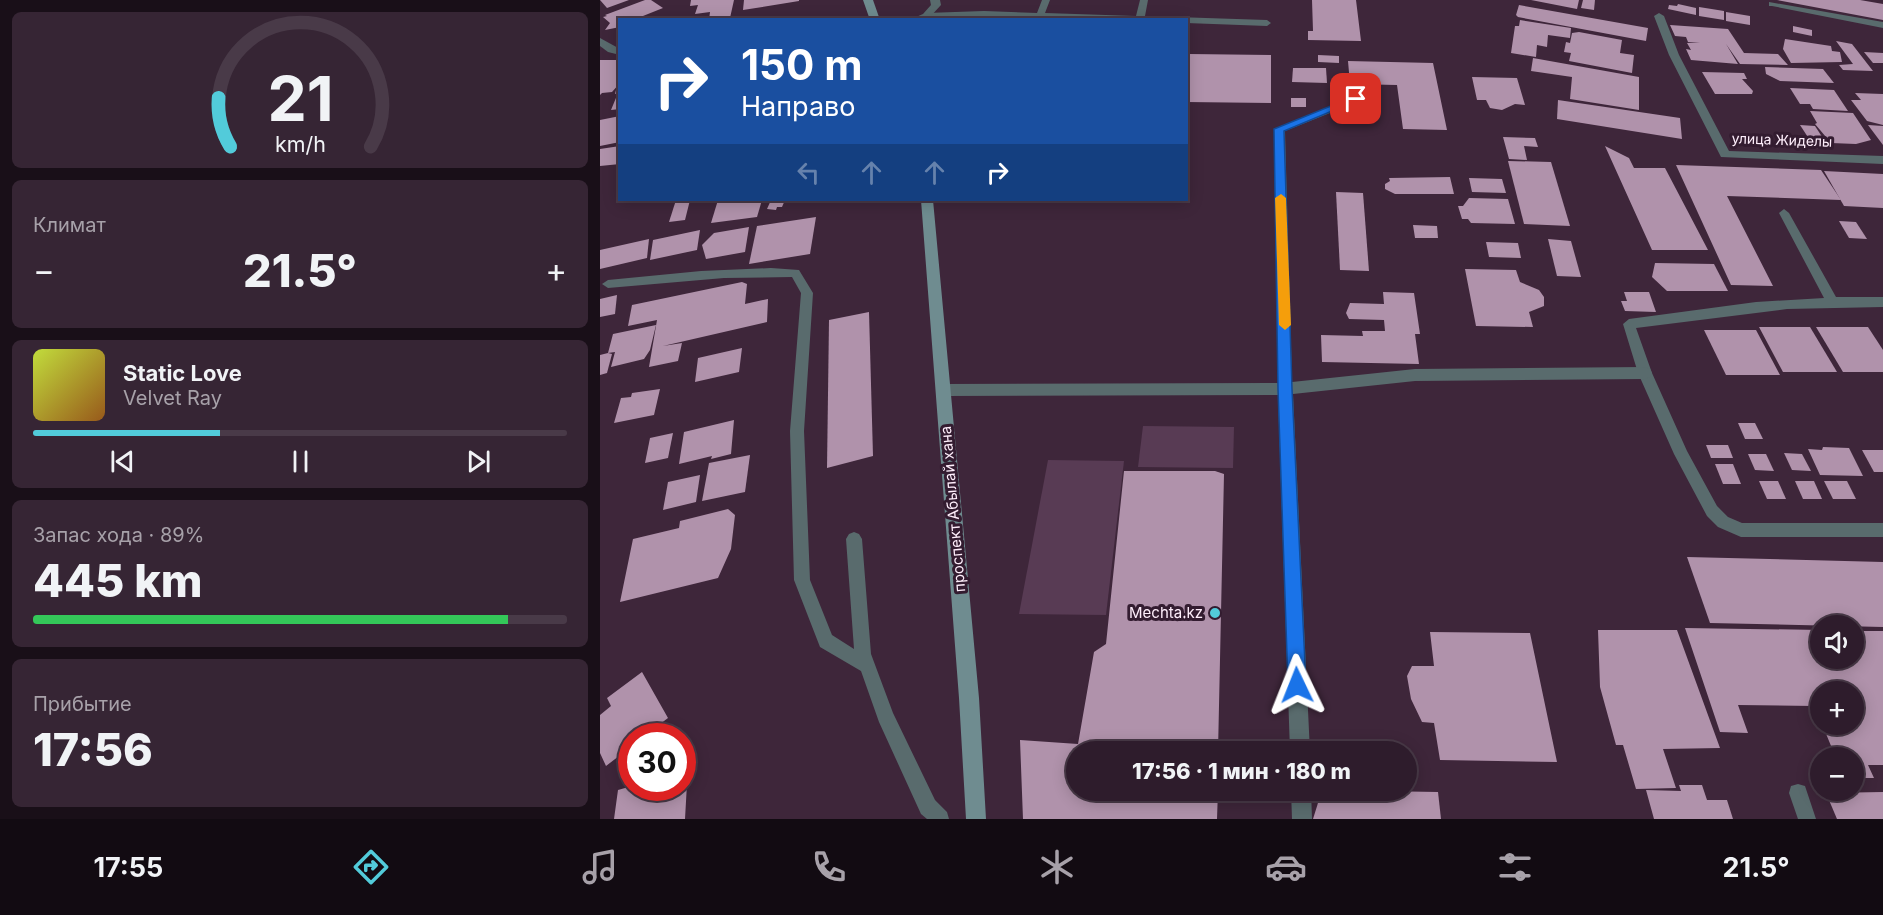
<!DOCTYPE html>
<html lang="ru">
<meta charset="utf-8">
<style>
body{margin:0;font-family:Inter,sans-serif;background:#362534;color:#f1f3f6;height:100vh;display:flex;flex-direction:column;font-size:22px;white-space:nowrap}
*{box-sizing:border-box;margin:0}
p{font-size:20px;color:#a7a1a9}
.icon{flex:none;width:33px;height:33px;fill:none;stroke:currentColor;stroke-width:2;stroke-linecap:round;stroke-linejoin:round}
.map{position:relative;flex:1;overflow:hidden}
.side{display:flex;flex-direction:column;gap:12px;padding:12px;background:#190f18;width:600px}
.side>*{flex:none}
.banner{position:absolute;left:18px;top:18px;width:570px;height:183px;border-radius:0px;box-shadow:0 3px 15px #0003,0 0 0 2px #493a48;background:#1a4fa0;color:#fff;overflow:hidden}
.buttons{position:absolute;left:1210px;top:615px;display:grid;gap:12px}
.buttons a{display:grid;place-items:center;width:54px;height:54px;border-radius:50%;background:#2e1c2c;box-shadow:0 3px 15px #0003,0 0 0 2px #493a48;font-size:30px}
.speed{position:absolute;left:18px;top:723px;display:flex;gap:12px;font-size:30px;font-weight:700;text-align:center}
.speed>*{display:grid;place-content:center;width:78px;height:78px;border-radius:50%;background:#2e1c2c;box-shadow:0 3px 15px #0003,0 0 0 2px #493a48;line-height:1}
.speed .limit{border:9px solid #d22;background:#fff;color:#111}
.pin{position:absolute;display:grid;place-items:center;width:51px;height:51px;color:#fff;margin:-26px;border-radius:12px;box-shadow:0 3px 9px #0006}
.me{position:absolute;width:66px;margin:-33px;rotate:358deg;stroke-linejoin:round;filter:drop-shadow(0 0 4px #0008)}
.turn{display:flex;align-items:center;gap:21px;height:126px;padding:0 24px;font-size:27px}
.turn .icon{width:78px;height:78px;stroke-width:2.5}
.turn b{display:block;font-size:42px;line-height:51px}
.lanes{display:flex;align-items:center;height:57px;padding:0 24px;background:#0003;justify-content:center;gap:30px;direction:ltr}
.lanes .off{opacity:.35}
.big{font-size:45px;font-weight:800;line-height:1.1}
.side .card{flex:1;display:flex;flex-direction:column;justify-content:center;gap:9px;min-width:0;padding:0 21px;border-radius:9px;background:#362534}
.side .dial{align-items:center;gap:0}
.dial svg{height:156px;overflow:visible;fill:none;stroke:#493a48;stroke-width:7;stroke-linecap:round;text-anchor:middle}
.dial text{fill:#f1f3f6;stroke:none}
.song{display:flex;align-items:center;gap:18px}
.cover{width:72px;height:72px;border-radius:9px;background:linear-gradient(135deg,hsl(70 70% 55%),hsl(30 70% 35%))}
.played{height:6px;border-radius:3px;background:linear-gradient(90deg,#52cbda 35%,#493a48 35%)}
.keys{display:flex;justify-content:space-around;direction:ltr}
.heat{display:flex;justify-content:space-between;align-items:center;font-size:33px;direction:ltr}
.charge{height:9px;border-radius:4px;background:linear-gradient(90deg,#34c759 89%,#493a48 0)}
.trip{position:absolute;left:466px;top:741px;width:351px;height:60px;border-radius:30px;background:#2e1c2c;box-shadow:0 3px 15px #0003,0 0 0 2px #493a48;font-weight:800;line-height:60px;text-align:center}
.menu{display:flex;height:96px;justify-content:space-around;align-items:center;background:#120b12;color:#a7a1a9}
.menu .icon{width:42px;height:42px}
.menu .on{color:#52cbda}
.menu b{font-size:27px;color:#f1f3f6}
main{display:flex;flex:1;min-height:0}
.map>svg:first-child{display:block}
.green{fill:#583b54}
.building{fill:#b092ab}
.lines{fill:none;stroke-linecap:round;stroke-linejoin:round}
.lane{fill:#596b6d;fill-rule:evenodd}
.street{fill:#596b6d;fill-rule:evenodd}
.secondary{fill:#6f8c90;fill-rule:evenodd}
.route{fill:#1a73e8;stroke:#114b97;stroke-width:1.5}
.slow{fill:#f59e0b}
.poi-dot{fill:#52cbda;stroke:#331c30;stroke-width:2}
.labels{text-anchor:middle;stroke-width:6;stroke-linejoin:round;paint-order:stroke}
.far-street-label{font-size:14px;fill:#feeefb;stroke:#331c30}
.street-label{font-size:15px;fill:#feeefb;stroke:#331c30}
.poi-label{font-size:15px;fill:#feeefb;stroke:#331c30;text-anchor:end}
</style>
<main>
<section class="side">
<div class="card dial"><svg viewBox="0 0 100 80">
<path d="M14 69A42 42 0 1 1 86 69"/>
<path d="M14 69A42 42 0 0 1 8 44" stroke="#52cbda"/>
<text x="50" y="56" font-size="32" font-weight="700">21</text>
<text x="50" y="72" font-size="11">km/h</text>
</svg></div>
<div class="card"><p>Климат</p>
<div class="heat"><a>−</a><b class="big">21.5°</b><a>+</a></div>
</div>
<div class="card">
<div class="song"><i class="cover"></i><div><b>Static Love</b><p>Velvet Ray</p></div></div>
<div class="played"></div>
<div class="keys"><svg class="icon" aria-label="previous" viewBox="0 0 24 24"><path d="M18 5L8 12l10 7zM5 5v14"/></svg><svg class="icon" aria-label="pause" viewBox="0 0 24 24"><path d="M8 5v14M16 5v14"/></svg><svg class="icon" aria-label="next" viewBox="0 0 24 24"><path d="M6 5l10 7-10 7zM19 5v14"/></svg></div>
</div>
<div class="card"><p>Запас хода · 89%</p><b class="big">445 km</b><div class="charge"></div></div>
<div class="card"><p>Прибытие</p><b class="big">17:56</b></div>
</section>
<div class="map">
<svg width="1283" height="819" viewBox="0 0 1283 819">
<rect width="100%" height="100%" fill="#3e263a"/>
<g class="green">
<polygon points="543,426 634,427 633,468 538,467"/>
<polygon points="448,460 524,461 506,615 419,614"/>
</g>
<g class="building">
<polygon points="0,0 29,0 7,8"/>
<polygon points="45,0 51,0 63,8 33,20 20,20 20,27 5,30 10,23 3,17 7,16 5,15"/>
<polygon points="91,0 134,0 130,18 109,20 110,12 95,14 98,5 90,6"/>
<polygon points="144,0 199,0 199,1 143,10"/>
<polygon points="712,0 756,0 761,41 708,40 708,31 713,31"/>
<polygon points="931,0 979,0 977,9"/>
<polygon points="983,0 995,0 994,10 981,8"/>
<polygon points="1177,0 1260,0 1283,4 1283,20"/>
<polygon points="1078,4 1096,8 1096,15 1068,9 1069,5 1077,6"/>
<polygon points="919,5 1048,28 1046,41 918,17 916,15"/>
<polygon points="1099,7 1124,11 1124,20 1099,16"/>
<polygon points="1126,12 1150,16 1150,25 1126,21"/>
<polygon points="920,20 971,28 970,38 948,35 947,47 937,45 936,57 911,53 915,26 919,26"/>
<polygon points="1070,25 1128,29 1144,53 1178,54 1188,65 1140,64 1126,44 1138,64 1091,60 1086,49 1091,50 1087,43 1100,42 1088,42 1086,37 1075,36"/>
<polygon points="1193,26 1212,30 1212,36 1193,32"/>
<polygon points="979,32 1022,40 1020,53 1034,55 1032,73 969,61 971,53 964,52 966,42 970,43 972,33"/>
<polygon points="1185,39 1231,46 1232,51 1240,52 1242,62 1191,63 1183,49"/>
<polygon points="1236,41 1252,44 1273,71 1243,70 1239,65 1253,64"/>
<polygon points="1264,52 1283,53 1283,63 1273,63"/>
<polygon points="589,54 671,55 671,103 586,102"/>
<polygon points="718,55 739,56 739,63 718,62"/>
<polygon points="933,58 1039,77 1039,110 970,99 972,77 931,71"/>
<polygon points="0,60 20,60 20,83 12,92 2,93 0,95"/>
<polygon points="748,61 833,63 847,130 803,129 797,85 750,84"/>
<polygon points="1165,67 1223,69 1234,83 1180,81 1166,74"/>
<polygon points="693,68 726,68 727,83 692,82"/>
<polygon points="1102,72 1144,73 1147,79 1142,79 1153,91 1152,94 1115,94"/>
<polygon points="872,77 917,78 925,105 915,104 902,110 890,108 886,100 877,100"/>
<polygon points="1190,88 1234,90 1248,111 1213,109 1210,104 1200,104"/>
<polygon points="19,89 20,109 11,110 18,93 15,94 16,90"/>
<polygon points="1255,93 1283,94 1283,125 1267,121 1251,100 1261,100"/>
<rect x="691" y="98" width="15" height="9"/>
<polygon points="958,100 1080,118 1082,139 957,119"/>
<polygon points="1210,111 1253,113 1271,140 1256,144 1231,143 1215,124 1217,123"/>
<polygon points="20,116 20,142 0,146 0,120"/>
<polygon points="1200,125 1215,126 1230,149 1215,148"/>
<polygon points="1268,125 1283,126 1283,145"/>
<polygon points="903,137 935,138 938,147 924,146 927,160 909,159"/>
<polygon points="20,146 20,164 0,166 0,149"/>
<polygon points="1005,146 1029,158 1034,168 1065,168 1108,250 1052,250"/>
<polygon points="908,161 951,162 970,226 924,224"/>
<polygon points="1076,165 1221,170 1241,200 1127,196 1173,286 1131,285"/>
<polygon points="1224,171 1283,174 1283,208 1244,206"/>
<polygon points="850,177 854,194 795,194 785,189 785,184 790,181 789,178"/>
<polygon points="869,178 902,179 906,193 872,192"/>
<polygon points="736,192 763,193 769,271 740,270"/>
<polygon points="869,198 908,199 915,224 871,223 868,219 862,219 858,206 863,206"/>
<polygon points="76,200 90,200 85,220 69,222"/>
<polygon points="118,200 162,200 157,217 111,223"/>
<polygon points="171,200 185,200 182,207 177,207 176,210 167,209"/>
<polygon points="216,217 210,254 149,264 157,226"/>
<polygon points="1239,221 1256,222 1267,239 1249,238"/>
<polygon points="813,225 837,226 838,238 815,238"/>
<polygon points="149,227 145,252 106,259 102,245 114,233"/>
<polygon points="100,230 97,250 50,260 53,240"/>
<polygon points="49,239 47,258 0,269 0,250"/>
<polygon points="948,239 971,241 981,277 957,276"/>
<polygon points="886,242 918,243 921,258 889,257"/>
<polygon points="1055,263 1114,264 1128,291 1067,291 1052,277"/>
<polygon points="865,269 916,270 920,282 939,290 944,297 944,306 929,312 933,327 876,326"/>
<polygon points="142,282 147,284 145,304 168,299 167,322 63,346 82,343 78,361 49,367 57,320 28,326 32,305"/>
<polygon points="783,292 814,293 820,334 815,334 819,364 722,362 721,335 763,336 762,331 785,331 784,320 749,319 746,313 750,303 784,304"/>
<polygon points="1024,292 1049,292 1056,312 1025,311 1021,301 1027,301"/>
<polygon points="17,295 15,314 0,317 0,299"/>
<polygon points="269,312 273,456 227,468 229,320"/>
<polygon points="56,325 50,350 44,359 11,367 15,352 8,353 13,334"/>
<polygon points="1159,327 1210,327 1237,372 1183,372"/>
<polygon points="1216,327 1268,327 1283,350 1283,372 1243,372"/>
<polygon points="1104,330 1156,330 1180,375 1126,375"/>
<polygon points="142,348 139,372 95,382 98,358"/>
<polygon points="8,353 12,354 7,373 0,375 0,355"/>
<polygon points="60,389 54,415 14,423 21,398 31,397 32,393"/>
<polygon points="134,420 131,454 111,459 112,456 79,464 84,432"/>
<polygon points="1138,423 1155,423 1163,439 1145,439"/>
<polygon points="73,433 68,458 45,463 50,438"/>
<polygon points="1106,445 1128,445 1133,458 1111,458"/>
<polygon points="1223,447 1249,448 1263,476 1220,475 1208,449 1222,450"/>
<polygon points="1262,450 1283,450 1283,472 1274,472"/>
<polygon points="1184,453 1202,454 1211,471 1192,470"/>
<polygon points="1148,454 1166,454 1174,471 1155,470"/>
<polygon points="150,455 145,492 102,501 109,463"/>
<polygon points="1115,464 1133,464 1141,484 1123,484"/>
<polygon points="524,471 615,471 624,474 618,752 477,752 477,790 618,790 617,819 423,819 420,740 478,744 494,652 506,644"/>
<polygon points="100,475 96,502 63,510 68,482"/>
<polygon points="1159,481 1178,481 1186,499 1167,499"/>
<polygon points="1195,481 1214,481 1222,499 1203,499"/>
<polygon points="1224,481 1247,481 1256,499 1233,499"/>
<polygon points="128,509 135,515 131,549 118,578 20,602 33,539 79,528 80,521"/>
<polygon points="1087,557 1283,562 1283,627 1110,623"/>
<polygon points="1085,628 1221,630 1221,658 1254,658 1254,631 1283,631 1283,765 1268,765 1274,778 1254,778 1254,758 1236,758 1222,724 1254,724 1254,692 1221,692 1221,722 1214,706 1138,705 1148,733 1120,732"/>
<polygon points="998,630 1077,630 1120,748 1063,749 1076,788 1036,789 1023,745 1016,745 1000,687"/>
<polygon points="830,632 930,633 957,762 840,760 834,723 822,722 811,699 807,676 812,666 834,666"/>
<polygon points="42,672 68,718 44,736 32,736 32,746 6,766 0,753 0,715 11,706 7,698"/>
<polygon points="88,766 85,819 14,819 18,790 32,786 32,788 82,788 82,768"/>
<polygon points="1079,785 1102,785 1107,800 1127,800 1133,819 1054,819 1046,790 1081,791"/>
<polygon points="722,790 838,792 841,819 713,819"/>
<polygon points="1283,792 1283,819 1237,819 1226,793"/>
</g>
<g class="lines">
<g class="lane">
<polygon points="442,0 450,0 445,13 536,16 540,0 548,0 545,16 667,20 671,23 667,26 586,23 586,20 384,17 326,19 322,16 326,13 384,11 437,13"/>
<polygon points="1169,2 1283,22 1283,28 1172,6 1169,6"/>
<polygon points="1184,209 1189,213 1236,297 1283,297 1283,307 1187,309 1036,328 1052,373 1087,451 1117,506 1128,517 1142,523 1283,523 1283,537 1141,537 1118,527 1107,516 1074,454 1038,373 1023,324 1029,319 1156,302 1224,298 1179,213"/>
<polygon points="171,268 199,270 213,293 204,431 210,580 232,635 254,649 246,539 249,534 254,532 259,534 262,539 271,654 293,713 335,800 347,812 349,819 327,819 321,814 279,722 261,671 220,647 194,580 190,431 201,293 192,277 124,278 8,288 2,284 8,280 101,271"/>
<polygon points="1198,784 1205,786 1216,819 1198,819 1189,793 1191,786"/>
</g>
<g class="street">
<polygon points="330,0 340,0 341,5 329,18 309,20 323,14 331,5"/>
<polygon points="1059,13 1064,16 1079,55 1129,151 1283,156 1283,164 1121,157 1069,55 1054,16"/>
<polygon points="0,38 20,49 20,55 8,52 0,46"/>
<polygon points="756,96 761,99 760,101 685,131 692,382 815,369 1045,367 1050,369 1052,373 1050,377 1045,379 815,381 693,394 710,752 690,752 678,395 343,396 338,394 336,390 338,386 343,384 678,383 674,129"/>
<polygon points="691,790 711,790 712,819 692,819"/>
</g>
<g class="secondary">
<polygon points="263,0 273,0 280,20 270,20"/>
<polygon points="321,200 333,200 379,698 386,819 366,819 359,698"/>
</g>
</g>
<polygon class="route" points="753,97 761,99 684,131 692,389 706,685 703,691 697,693 691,691 688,685 678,389 674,129"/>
<polygon class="slow" points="681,194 686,198 691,325 685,330 679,325 675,198"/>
<circle class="poi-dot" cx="615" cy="613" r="6"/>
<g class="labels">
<g class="far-street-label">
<text transform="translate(1182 140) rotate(2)" y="5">улица Жиделы</text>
</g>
<g class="street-label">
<text transform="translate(353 509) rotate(-95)" y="5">проспект Абылай хана</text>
</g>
<g class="poi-label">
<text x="603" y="618">Mechta.kz</text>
</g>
</g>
</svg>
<div class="buttons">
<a><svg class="icon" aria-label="sound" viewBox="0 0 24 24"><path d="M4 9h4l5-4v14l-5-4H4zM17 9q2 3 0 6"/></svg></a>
<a>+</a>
<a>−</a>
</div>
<div class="speed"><div class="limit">30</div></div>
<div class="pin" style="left:756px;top:99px;background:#d93025"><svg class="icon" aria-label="arrive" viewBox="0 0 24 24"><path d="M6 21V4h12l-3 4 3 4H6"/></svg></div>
<svg class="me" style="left:697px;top:685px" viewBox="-20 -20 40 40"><path d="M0-17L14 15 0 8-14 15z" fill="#1a73e8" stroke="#fff" stroke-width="4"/></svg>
<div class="trip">17:56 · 1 мин · 180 m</div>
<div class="banner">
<div class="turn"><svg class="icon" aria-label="right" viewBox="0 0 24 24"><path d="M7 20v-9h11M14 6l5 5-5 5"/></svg><div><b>150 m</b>Направо</div></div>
<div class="lanes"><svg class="icon off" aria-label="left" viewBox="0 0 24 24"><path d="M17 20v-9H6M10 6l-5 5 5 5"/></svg><svg class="icon off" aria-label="ahead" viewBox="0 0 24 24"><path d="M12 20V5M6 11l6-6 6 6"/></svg><svg class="icon off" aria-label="ahead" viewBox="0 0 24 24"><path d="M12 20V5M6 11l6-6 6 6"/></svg><svg class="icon" aria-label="right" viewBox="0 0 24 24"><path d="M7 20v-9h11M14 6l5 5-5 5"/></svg></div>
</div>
</div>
</main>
<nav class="menu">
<b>17:55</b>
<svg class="icon on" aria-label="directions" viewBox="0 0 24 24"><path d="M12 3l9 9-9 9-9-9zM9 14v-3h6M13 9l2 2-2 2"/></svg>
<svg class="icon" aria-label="music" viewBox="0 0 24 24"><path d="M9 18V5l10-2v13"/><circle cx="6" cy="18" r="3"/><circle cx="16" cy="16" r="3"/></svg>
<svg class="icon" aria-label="phone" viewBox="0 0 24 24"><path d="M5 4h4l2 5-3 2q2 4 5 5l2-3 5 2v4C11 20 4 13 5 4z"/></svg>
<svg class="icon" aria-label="climate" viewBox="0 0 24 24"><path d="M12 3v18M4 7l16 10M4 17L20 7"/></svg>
<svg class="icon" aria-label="car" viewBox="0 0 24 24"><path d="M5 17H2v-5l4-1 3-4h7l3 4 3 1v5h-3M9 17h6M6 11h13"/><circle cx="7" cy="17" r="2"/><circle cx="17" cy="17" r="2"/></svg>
<svg class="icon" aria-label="filters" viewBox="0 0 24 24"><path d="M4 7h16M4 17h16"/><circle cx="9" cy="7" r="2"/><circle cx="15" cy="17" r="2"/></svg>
<b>21.5°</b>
</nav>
